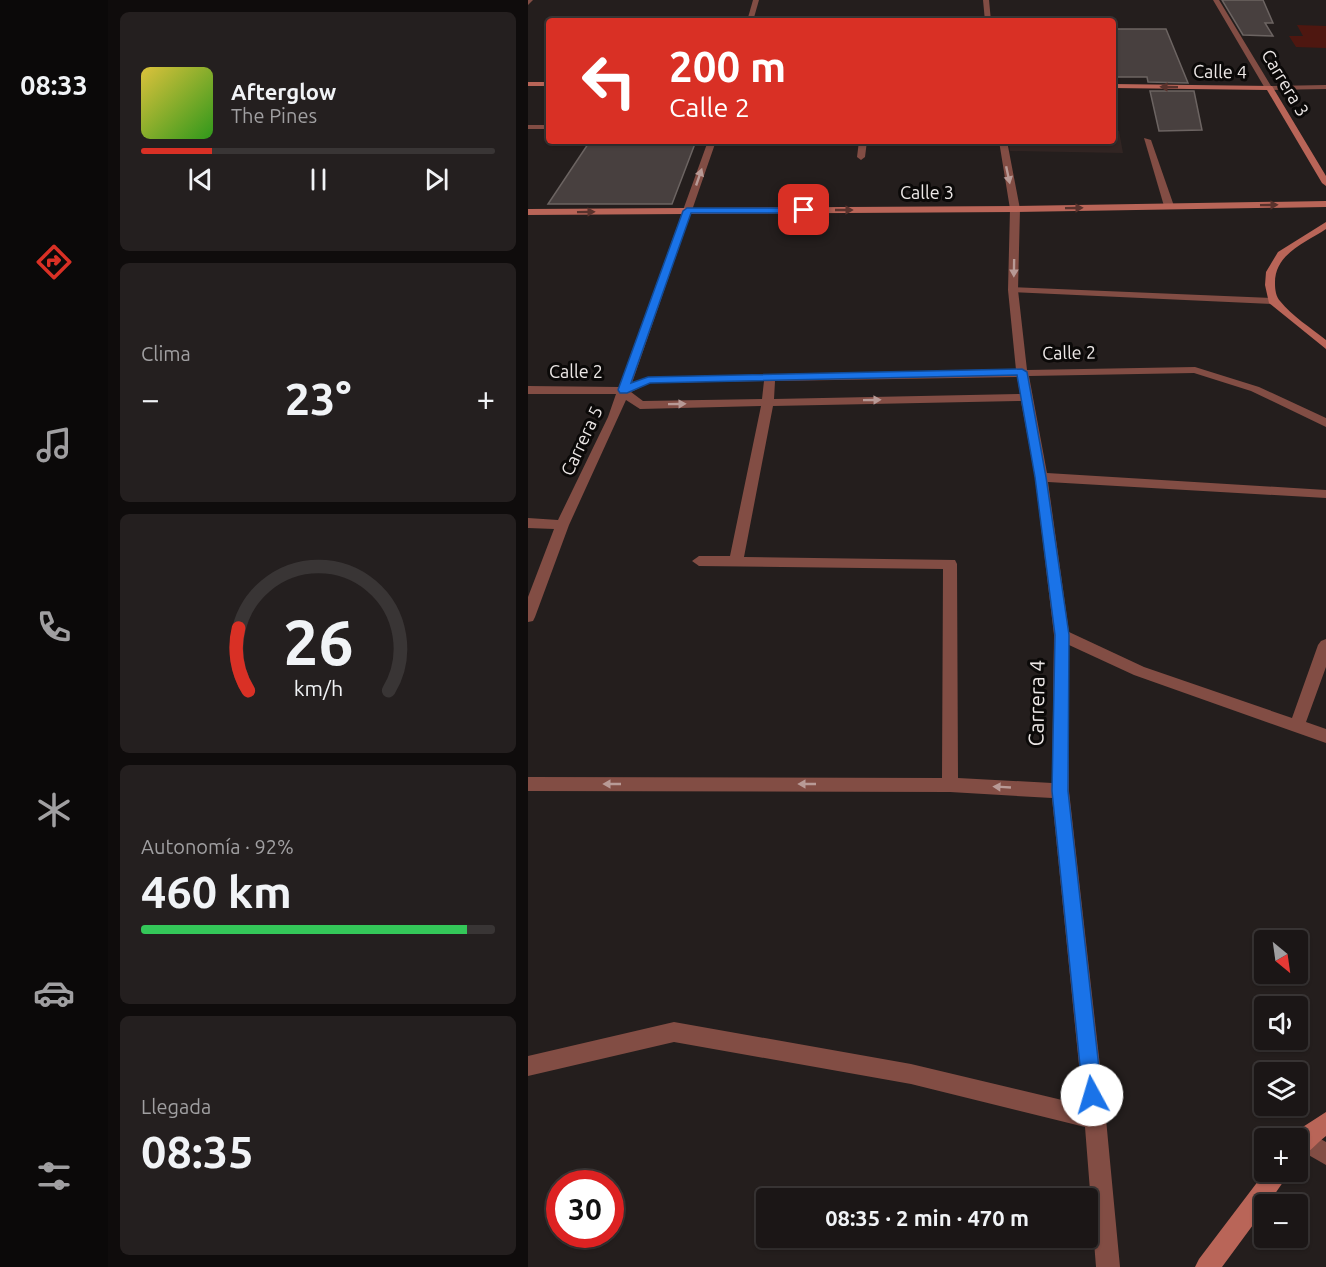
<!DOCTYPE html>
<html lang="es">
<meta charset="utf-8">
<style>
body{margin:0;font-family:Ubuntu,sans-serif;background:#241f1f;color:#f1f3f6;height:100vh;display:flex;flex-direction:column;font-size:22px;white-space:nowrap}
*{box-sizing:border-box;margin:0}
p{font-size:20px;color:#a09fa1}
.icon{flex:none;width:33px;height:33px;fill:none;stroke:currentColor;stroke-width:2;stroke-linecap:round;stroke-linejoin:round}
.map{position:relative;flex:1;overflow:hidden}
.drawer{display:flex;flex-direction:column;gap:12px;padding:12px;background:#0f0c0c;width:420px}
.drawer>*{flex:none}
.top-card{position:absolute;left:18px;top:18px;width:570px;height:126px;border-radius:6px;box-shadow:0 2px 4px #0004,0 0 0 2px #393535;background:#d93025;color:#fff;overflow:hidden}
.needle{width:39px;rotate:151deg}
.tools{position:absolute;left:726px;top:930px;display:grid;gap:12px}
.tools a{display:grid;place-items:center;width:54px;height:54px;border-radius:6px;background:#1b1616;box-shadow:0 2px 4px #0004,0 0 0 2px #393535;font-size:30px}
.speed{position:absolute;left:18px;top:1170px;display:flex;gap:12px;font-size:30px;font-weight:700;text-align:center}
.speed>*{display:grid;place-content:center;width:78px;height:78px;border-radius:50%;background:#1b1616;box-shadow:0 2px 4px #0004,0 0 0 2px #393535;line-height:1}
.speed .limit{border:9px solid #d22;background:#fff;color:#111}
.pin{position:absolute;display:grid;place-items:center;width:51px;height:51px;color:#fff;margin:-26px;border-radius:12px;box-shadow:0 3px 9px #0006}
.me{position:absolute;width:66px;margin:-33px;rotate:354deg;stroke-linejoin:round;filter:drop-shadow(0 0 4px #0008)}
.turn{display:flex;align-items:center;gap:21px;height:126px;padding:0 24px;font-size:27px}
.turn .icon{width:78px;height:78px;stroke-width:2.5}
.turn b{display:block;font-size:42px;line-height:51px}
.big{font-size:45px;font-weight:600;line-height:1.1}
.drawer .card{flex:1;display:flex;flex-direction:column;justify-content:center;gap:9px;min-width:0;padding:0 21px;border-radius:9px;background:#241f1f}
.drawer .dial{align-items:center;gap:0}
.dial svg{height:156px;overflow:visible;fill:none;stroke:#393535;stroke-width:7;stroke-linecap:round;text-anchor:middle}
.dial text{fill:#f1f3f6;stroke:none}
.song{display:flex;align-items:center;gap:18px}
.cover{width:72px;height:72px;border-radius:9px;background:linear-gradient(135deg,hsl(50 70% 55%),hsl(110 70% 35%))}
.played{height:6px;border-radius:3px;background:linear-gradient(90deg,#d93025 20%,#393535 20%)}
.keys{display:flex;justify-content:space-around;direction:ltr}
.heat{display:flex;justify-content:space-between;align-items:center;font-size:33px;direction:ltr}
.charge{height:9px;border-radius:4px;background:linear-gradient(90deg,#34c759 92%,#393535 0)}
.trip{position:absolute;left:228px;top:1188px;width:342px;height:60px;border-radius:6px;background:#1b1616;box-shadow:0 2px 4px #0004,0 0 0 2px #393535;font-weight:600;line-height:60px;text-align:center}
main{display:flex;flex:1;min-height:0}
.menu{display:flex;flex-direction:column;width:108px;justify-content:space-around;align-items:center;background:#0b0909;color:#a09fa1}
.menu .icon{width:42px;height:42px}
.menu .selected{color:#d93025}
.menu b{font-size:27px;color:#f1f3f6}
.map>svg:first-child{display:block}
.built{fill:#322523}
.green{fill:#4e1710}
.building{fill:#48403f;stroke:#6c6462;stroke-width:1.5}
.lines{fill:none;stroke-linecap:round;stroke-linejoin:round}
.pedestrian{fill:#824d44;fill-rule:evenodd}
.minor{fill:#824d44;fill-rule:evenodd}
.secondary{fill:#b96558;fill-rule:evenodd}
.oneway{fill:#59322c}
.oneway2{fill:#b89a96}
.route{fill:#1a73e8;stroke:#114b97;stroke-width:1.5}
.labels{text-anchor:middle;stroke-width:6;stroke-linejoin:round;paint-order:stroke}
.far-street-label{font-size:18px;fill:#ede8e7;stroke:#0b0908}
.street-label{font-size:21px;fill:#ede8e7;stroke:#0b0908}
</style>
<main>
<nav class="menu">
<b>08:33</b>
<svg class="icon selected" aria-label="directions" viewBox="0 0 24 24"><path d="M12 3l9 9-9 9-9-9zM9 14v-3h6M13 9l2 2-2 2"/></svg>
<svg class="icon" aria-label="music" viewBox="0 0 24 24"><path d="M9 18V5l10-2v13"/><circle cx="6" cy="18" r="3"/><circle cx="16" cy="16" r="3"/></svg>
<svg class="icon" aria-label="phone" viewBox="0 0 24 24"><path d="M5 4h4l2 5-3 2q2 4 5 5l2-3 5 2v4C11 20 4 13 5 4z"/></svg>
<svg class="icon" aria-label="climate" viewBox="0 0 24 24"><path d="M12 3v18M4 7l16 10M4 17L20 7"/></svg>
<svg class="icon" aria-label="car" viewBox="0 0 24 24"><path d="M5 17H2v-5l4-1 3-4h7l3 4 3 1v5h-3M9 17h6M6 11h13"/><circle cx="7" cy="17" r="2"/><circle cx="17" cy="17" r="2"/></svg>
<svg class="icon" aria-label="filters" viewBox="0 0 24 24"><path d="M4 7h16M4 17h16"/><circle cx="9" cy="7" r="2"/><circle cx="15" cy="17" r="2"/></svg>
</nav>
<section class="drawer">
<div class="card">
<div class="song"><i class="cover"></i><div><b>Afterglow</b><p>The Pines</p></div></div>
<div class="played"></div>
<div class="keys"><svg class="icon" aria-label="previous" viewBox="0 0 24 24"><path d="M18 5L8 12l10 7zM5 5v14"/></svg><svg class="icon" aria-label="pause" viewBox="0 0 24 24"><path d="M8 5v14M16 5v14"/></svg><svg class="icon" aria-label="next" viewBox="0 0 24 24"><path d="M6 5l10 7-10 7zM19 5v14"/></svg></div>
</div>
<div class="card"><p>Clima</p>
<div class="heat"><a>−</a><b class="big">23°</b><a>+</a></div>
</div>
<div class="card dial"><svg viewBox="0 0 100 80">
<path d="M14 69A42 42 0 1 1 86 69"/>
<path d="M14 69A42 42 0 0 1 9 37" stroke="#d93025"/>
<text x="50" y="56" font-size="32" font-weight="700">26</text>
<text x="50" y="72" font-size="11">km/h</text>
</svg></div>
<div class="card"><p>Autonomía · 92%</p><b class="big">460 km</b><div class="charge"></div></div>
<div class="card"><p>Llegada</p><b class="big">08:35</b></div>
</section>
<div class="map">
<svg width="798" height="1267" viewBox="0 0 798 1267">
<rect width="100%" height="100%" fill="#241e1d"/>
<polygon class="built" points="585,130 591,131 595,153 482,151 481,141 585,141"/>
<polygon class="green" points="769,25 798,26 798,48 768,47 761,36 775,36"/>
<g class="building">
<polygon points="694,0 735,0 745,23 737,23 745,36 715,35"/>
<polygon points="585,29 638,29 660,83 620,82 619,77 585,77"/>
<polygon points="622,91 666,91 674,130 631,131"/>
<polygon points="62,141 168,141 144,204 20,204"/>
</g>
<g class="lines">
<polygon class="pedestrian" points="485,287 745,298 750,301 745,304 481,292 481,288"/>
<g class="minor">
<polygon points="0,0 5,0 0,5"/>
<polygon points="225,0 231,0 225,21 219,21"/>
<polygon points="455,0 461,0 463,21 457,21"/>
<polygon points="685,0 691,0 743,86 798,85 798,89 738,90"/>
<rect x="0" y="125" width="21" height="4"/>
<polygon points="616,138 623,140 646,206 644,208 636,206"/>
<path d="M180,141H188L104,383L120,377L488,370L480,290L482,209L471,141H479L492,209L490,290L499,370L667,367L731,387L798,418V427L723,391L666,373L501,376L519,473L798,490V498L520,482L541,632L616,667L764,718L790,645L793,641L798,639V667L778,722L798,729V743L606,675L541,645V791L578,1119L592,1267H568L557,1127L383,1084L146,1042L0,1076V1056L146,1022L383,1064L555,1105L524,798L422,792L0,791V777L414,778L415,569L171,566L164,561L171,556H202L233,406L112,409L98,400L41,525L7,617L5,621L0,622V597L26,529L0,528V518L30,520L80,417L88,394H0V386L91,387ZM489,377L492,394L246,399L247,381ZM236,381L234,399L115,401L103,392L122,383ZM493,401L507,477L526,635L524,783L430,778L429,564L427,560L216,557L245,406Z"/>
<polygon points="331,141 339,141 337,157 333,160 329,157"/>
<polygon points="775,1129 798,1142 798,1165 770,1149 770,1138 765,1138 767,1132"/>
</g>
<g class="secondary">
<rect x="0" y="82" width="21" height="4"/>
<polygon points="585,84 744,86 798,176 798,186 794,183 739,90 585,88"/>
<polygon points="798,201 798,207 487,212 0,215 0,209 487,206"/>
<path d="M798,222V229C777,243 746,254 747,284C747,289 748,297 752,301C764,316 783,328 798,340V349L741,303L737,285L738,272L750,252Z"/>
<path d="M798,1112V1136C789,1143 780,1154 770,1158V1138H763L767,1132Z"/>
<polygon points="737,1172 762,1172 740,1204 736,1204 736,1210 694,1267 667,1267 671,1259"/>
</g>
</g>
<defs><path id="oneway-solid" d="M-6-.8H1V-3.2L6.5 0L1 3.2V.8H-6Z" transform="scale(1.5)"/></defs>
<g class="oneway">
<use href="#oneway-solid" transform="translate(641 87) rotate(-179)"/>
<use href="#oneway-solid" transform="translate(741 205) rotate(-1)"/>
<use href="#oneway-solid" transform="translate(546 208) rotate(-1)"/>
<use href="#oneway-solid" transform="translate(316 210)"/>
<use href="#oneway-solid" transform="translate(58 212) rotate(-1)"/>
</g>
<g class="oneway2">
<use href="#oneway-solid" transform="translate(480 175) rotate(78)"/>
<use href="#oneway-solid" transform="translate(171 177) rotate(-71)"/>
<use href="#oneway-solid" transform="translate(486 268) rotate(91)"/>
<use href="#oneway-solid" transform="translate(344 400) rotate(-1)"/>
<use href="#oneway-solid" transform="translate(149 404) rotate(-1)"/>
<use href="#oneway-solid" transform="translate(84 784) rotate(-180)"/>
<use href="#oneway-solid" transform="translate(279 784) rotate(-180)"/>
<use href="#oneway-solid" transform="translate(474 787) rotate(-177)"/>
</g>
<polygon class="route" points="159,208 276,208 281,210 276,213 163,213 103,383 120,377 494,369 499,372 518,477 541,635 540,791 574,1095 571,1102 564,1105 557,1102 555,1095 524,791 527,635 507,477 489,375 122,383 99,393 92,393 90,390 155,211"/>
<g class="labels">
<g class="far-street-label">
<text transform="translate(692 72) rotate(1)" y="6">Calle 4</text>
<text transform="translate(757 83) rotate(59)" y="6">Carrera 3</text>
<text x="399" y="199">Calle 3</text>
<text transform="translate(541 353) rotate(-1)" y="6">Calle 2</text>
<text x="48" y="378">Calle 2</text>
<text transform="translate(54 441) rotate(-65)" y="6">Carrera 5</text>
</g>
<g class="street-label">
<text transform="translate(509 703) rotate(-89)" y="7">Carrera 4</text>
</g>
</g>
</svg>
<div class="tools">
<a><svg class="needle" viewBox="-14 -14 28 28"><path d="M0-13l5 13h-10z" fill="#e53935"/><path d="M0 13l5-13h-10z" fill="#a09fa1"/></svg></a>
<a><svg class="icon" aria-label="sound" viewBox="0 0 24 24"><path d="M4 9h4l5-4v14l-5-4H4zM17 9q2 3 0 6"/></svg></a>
<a><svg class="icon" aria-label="layers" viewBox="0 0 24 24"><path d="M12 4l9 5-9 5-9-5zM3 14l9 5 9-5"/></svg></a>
<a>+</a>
<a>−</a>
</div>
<div class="speed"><div class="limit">30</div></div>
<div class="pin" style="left:276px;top:210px;background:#d93025"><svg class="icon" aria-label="arrive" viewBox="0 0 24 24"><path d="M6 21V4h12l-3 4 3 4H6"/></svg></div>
<svg class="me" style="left:564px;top:1095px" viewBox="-20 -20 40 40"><circle r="19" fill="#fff"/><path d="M0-13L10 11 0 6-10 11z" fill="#1a73e8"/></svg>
<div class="trip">08:35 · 2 min · 470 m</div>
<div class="top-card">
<div class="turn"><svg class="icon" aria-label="left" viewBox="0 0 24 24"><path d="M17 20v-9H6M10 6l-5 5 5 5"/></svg><div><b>200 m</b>Calle 2</div></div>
</div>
</div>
</main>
